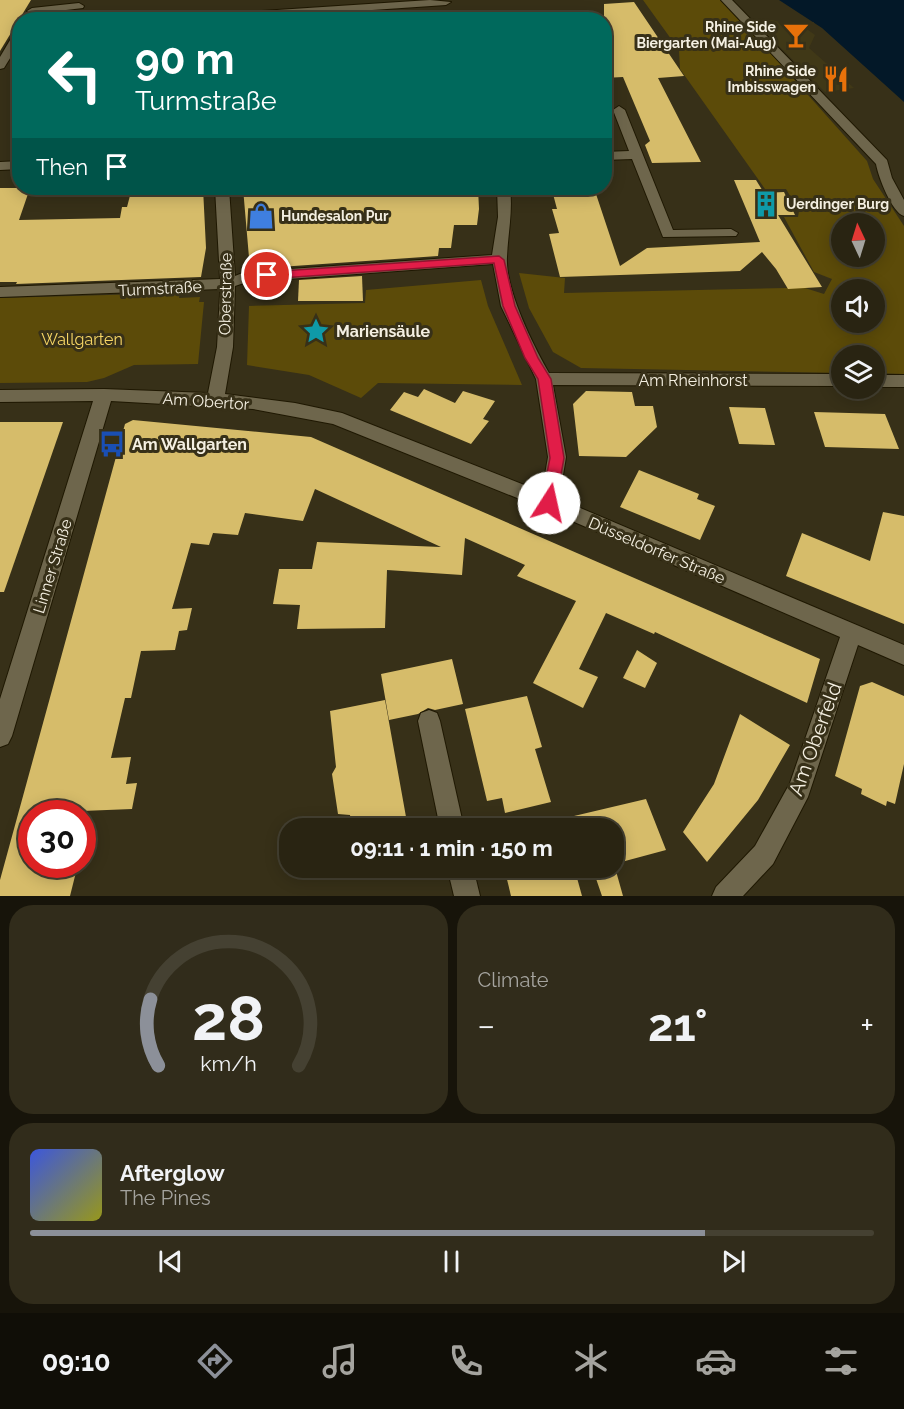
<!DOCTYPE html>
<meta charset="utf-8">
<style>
body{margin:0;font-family:Raleway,sans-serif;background:#312c1b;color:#f1f3f6;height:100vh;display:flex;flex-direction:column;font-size:22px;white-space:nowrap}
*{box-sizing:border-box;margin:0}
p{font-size:20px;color:#a5a49f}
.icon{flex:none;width:33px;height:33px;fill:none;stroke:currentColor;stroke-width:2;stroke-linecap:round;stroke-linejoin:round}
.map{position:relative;height:896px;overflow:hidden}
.details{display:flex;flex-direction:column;gap:9px;padding:9px;background:#17140a;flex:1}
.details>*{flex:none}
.hud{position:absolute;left:12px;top:12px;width:600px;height:183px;border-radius:24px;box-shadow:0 3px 15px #0003,0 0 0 2px #454132;background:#00695c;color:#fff;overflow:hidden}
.needle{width:39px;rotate:356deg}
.tools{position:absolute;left:831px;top:213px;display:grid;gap:12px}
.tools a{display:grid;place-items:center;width:54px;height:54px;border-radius:50%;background:#292412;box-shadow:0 3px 15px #0003,0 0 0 2px #454132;font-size:30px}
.speed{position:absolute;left:18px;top:800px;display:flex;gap:12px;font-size:30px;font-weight:700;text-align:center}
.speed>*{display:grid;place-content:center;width:78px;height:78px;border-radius:50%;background:#292412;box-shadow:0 3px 15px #0003,0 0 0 2px #454132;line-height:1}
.speed .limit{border:9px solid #d22;background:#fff;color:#111}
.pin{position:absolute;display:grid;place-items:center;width:51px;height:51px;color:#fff;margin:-26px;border:3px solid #fff;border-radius:50%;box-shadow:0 2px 6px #0007}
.me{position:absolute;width:66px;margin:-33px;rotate:10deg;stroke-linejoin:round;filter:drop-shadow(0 0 4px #0008)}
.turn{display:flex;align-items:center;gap:21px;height:126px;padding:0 24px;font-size:27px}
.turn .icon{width:78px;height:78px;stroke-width:2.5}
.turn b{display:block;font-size:42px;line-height:51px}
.then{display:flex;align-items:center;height:57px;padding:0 24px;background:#0003;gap:12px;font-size:22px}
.big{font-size:45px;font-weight:700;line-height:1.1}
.details .card{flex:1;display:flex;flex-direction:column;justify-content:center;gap:9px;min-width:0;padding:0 21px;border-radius:24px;background:#312c1b}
.details .dial{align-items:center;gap:0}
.dial svg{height:156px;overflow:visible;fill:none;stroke:#454132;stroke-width:7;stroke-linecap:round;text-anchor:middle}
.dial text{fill:#f1f3f6;stroke:none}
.song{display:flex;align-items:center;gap:18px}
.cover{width:72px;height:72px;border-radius:9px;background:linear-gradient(135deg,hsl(230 70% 55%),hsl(60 70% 35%))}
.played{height:6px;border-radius:3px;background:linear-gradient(90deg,#8c9099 80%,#454132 80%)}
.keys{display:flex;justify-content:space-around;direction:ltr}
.heat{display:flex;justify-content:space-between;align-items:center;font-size:33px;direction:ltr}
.details .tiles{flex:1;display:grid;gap:9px;grid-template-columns:1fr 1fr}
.card:last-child{grid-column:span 2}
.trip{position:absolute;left:279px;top:818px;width:345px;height:60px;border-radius:24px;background:#292412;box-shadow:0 3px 15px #0003,0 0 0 2px #454132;font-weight:700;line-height:60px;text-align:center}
.tabs{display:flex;height:96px;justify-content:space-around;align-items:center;background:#100e07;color:#a5a49f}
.tabs .icon{width:42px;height:42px}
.tabs .on{color:#8c9099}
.tabs b{font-size:27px;color:#f1f3f6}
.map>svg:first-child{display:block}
.green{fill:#5c4b09;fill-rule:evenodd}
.sand{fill:#403817}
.water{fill:#031828}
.building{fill:#d6bc6a}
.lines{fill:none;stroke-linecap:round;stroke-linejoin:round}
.minor-casing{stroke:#1f1802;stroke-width:2}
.minor{fill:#6e664c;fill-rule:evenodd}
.route{fill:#e11d48;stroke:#92132f;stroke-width:1.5}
.labels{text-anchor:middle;stroke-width:6;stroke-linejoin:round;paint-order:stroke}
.far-poi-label{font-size:14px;font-weight:bold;fill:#f4efe1;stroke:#373018;text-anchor:end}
.street-label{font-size:16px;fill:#f4efe1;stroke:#373018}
.poi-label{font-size:16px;font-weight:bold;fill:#f4efe1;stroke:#373018;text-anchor:start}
.park-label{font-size:16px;fill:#f7d665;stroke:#373018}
.near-street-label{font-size:20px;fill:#f4efe1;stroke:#373018}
</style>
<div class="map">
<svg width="904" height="896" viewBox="0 0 904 896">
<rect width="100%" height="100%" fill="#373018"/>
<g class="green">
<path d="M643,0H723L867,161L873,179L904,226V374L875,373L874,356H842L841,373L581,368L553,352L529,308L519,273L565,278L564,293L786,288H805L824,294L832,279L814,272L784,217H798L799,211L786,189H765L680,69L679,50ZM842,224H874V256H842ZM842,290H874V322H842Z"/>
<polygon points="481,280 488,306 522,385 378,383 361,398 309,375 247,365 249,306 365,303 366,290"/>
<polygon points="180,293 179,298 200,297 199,302 204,302 198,364 134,365 104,378 87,382 0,383 0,298"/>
</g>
<polygon class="sand" points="772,20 808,30 815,35 809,48 854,88 825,92 755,22"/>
<polygon class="water" points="779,0 904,0 904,102 822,28"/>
<g class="building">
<polygon points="0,0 31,0 0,51"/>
<polygon points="634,2 684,76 658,78 701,162 652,163 645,145 650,141 623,77 604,78 604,4"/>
<polygon points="734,180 756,180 764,193 784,192 795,215 778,215 822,287 788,289 776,269 762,252 740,271 560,277 549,234 559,233 552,209 557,209 553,194 562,193 561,188 594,188 620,266 647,248 760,242"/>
<polygon points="0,188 30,188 19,220 120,218 122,207 127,207 132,188 203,188 206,248 201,277 16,284 17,282 0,282"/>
<polygon points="243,188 386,188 386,193 439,196 440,188 478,188 479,209 477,225 454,225 451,248 439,248 438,256 250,269"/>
<polygon points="362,276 363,301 298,301 299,280"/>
<polygon points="424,389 455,403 463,391 495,401 483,419 489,421 471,444 390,410 404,392 418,397"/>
<polygon points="586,391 632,392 635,406 653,406 657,427 626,457 579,456 573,404"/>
<polygon points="729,407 765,408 775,445 739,444"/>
<polygon points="814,412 885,414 899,449 825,447"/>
<polygon points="133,420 311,437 820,659 807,703 655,632 654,634 606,613 579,669 598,677 583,708 533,683 576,601 517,576 525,565 465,538 462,575 387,570 385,628 297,629 300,605 273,604 279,569 312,569 317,542 441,547 315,489 303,521 245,513 238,535 213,533 209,545 191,543 172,609 192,608 187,630 179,631 175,650 141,651 131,698 125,698 111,758 131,757 126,784 137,783 132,809 32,813 32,864 78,864 70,896 0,896 0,880 125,424"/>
<polygon points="0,422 63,422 4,592 0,592"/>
<polygon points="639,470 699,494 697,499 715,506 700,540 620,507"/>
<polygon points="883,512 904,516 904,624 786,576 802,533 870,561"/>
<polygon points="637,650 657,663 645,688 623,678"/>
<polygon points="452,659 463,704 435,710 428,708 418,714 389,720 381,674"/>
<polygon points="872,682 904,696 904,764 895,804 887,801 886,806 861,794 862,789 835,776 860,686"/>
<polygon points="527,696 542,747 535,749 551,802 505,813 502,798 487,801 465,709"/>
<polygon points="385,700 408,828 352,828 350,815 338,814 332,774 336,767 330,711"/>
<polygon points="740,714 790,745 758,800 707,862 683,832 714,784"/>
<polygon points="646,799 666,850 614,864 614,828 578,828 574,816"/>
<polygon points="614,864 623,896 602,896 592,867 614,867"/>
<polygon points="504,867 574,867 582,896 511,896"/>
</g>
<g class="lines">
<g class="minor-casing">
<g id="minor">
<polygon points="430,0 451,2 446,5 226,20 166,20 171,17"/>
<path d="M721,0H732L887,160L892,178L904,200V216C892,213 878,176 876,164Z"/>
<polygon points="79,3 84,6 83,8 32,14 27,11 32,8"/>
<polygon points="20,29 20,42 4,68 0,69 0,57 16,30"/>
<polygon points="619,106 625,110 673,230 731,229 738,233 736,236 663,237 632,159 604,160 604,152 629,151 613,110"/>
<polygon points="20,161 20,169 0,170 0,162"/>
<path d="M215,188H229L235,276L245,272L492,255L498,217L497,188H510C513,211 508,233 507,257C505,289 533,345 549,373L842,374V386L553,385L566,457L559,499L904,645V665L858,645L808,797L773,864L743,896H712L716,887L755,846L790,783L840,637L542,508L333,424L253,409L111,401L12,736L8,744L0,747V699L93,401L0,402V390L104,389L208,393L217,347L220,294V289L0,297V287L220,279ZM493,264L501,306L536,379L548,457L542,492L342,413L295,403L225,394L233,347L235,286L247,282Z"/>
<rect x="874" y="375" width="30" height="12"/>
<polygon points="429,710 437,713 440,721 464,828 440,828 418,721 421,713"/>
<polygon points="447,867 473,867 480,896 454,896"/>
</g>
</g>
<use href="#minor" class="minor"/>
</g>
<polygon class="route" points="499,256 504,260 515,306 538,358 551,379 564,458 556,503 549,509 541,503 550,458 538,379 525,358 503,306 494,263 267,279 261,275 267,272"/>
<defs>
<g id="bar-bare" transform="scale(2.07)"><path d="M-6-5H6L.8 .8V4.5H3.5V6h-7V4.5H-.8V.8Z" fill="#e8710a" stroke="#373018" stroke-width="2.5" paint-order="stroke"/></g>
<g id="restaurant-bare" transform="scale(2.07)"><path d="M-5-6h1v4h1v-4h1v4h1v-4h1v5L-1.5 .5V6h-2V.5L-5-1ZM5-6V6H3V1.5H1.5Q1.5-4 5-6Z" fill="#e8710a" stroke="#373018" stroke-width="2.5" paint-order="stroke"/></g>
<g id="building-bare" transform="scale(2.07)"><path d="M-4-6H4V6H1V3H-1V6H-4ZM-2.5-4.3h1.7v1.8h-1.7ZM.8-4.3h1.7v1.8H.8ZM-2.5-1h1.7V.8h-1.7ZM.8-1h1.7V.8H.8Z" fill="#0f9aa8" stroke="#373018" stroke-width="2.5" paint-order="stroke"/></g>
<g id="shop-bare" transform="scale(2.07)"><path d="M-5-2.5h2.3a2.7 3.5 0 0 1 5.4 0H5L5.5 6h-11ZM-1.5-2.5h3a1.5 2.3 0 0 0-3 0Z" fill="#3f7fe0" stroke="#373018" stroke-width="2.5" paint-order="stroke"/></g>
<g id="sight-bare" transform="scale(2.07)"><path d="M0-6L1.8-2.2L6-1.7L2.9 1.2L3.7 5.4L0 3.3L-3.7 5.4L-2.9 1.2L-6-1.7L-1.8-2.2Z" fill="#0f9aa8" stroke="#373018" stroke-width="2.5" paint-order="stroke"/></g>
<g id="bus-bare" transform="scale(2.07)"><path d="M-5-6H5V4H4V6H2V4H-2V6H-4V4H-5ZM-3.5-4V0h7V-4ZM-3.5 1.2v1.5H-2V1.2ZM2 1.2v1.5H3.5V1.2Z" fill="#1a4fb4" stroke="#373018" stroke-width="2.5" paint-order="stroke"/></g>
</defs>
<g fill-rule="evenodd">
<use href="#bar-bare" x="796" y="35"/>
<use href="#restaurant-bare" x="836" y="79"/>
<use href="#building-bare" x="766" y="204"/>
<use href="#shop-bare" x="261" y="216"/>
<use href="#sight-bare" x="316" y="331"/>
<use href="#bus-bare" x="112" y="444"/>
</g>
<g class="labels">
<g class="far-poi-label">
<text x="776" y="32">Rhine Side<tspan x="776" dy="16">Biergarten (Mai-Aug)</tspan></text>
<text x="816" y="76">Rhine Side<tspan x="816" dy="16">Imbisswagen</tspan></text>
<text x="786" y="209" text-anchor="start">Uerdinger Burg</text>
<text x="281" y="221" text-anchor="start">Hundesalon Pur</text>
</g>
<g class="street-label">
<text transform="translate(160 288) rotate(-3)" y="6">Turmstraße</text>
<text transform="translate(225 294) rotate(-89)" y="6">Oberstraße</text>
<text x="693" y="386">Am Rheinhorst</text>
<text transform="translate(206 401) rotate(4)" y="6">Am Obertor</text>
<text transform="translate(657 550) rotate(23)" y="6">Düsseldorfer Straße</text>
<text transform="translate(52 566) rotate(-73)" y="6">Linner Straße</text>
</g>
<g class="poi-label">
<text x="336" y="337">Mariensäule</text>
<text x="132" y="450">Am Wallgarten</text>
</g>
<g class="park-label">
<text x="82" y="345">Wallgarten</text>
</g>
<g class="near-street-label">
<text transform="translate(815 739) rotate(-70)" y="7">Am Oberfeld</text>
</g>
</g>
</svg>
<div class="tools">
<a><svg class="needle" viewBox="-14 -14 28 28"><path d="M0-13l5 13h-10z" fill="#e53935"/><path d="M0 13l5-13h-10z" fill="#a5a49f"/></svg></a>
<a><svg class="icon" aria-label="sound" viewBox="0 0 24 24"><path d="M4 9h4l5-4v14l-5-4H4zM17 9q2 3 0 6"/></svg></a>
<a><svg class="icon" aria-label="layers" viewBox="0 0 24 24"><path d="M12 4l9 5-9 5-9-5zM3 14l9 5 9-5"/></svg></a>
</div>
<div class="speed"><div class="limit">30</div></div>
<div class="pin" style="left:267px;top:275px;background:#d93025"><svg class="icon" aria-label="arrive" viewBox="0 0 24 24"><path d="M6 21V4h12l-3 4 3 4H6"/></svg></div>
<svg class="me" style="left:549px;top:503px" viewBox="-20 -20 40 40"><circle r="19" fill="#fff"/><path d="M0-13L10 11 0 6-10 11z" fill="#e11d48"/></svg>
<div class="trip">09:11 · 1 min · 150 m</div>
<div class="hud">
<div class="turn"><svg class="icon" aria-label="left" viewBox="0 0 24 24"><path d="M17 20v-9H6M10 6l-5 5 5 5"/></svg><div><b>90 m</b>Turmstraße</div></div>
<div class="then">Then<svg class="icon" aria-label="arrive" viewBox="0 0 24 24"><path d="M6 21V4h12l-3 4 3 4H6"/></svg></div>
</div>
</div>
<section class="details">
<div class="tiles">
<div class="card dial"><svg viewBox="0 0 100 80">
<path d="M14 69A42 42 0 1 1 86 69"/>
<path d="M14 69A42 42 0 0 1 10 35" stroke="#8c9099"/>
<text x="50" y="56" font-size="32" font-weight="700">28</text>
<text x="50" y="72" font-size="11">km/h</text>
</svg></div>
<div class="card"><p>Climate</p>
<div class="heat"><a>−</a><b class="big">21°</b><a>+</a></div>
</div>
<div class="card">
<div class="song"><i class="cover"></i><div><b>Afterglow</b><p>The Pines</p></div></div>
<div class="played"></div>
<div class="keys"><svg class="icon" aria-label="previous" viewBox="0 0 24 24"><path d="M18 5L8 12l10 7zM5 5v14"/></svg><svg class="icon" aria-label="pause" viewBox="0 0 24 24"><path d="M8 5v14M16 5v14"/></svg><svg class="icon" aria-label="next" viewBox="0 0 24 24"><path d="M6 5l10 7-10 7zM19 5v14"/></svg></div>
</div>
</div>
</section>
<nav class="tabs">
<b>09:10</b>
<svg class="icon on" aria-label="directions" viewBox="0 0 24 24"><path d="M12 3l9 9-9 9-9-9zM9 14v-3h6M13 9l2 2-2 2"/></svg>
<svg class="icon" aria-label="music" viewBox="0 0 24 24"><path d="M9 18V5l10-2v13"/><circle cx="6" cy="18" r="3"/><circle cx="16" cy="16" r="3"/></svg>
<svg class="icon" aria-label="phone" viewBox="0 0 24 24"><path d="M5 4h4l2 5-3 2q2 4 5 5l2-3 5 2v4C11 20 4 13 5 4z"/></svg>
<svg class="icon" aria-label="climate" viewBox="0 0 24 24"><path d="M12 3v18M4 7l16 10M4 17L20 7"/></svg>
<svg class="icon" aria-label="car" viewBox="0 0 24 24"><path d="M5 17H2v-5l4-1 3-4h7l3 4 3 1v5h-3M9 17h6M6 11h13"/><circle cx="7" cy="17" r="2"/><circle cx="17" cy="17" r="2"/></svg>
<svg class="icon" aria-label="filters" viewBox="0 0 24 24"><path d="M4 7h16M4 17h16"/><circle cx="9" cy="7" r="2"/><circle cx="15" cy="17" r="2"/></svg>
</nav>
